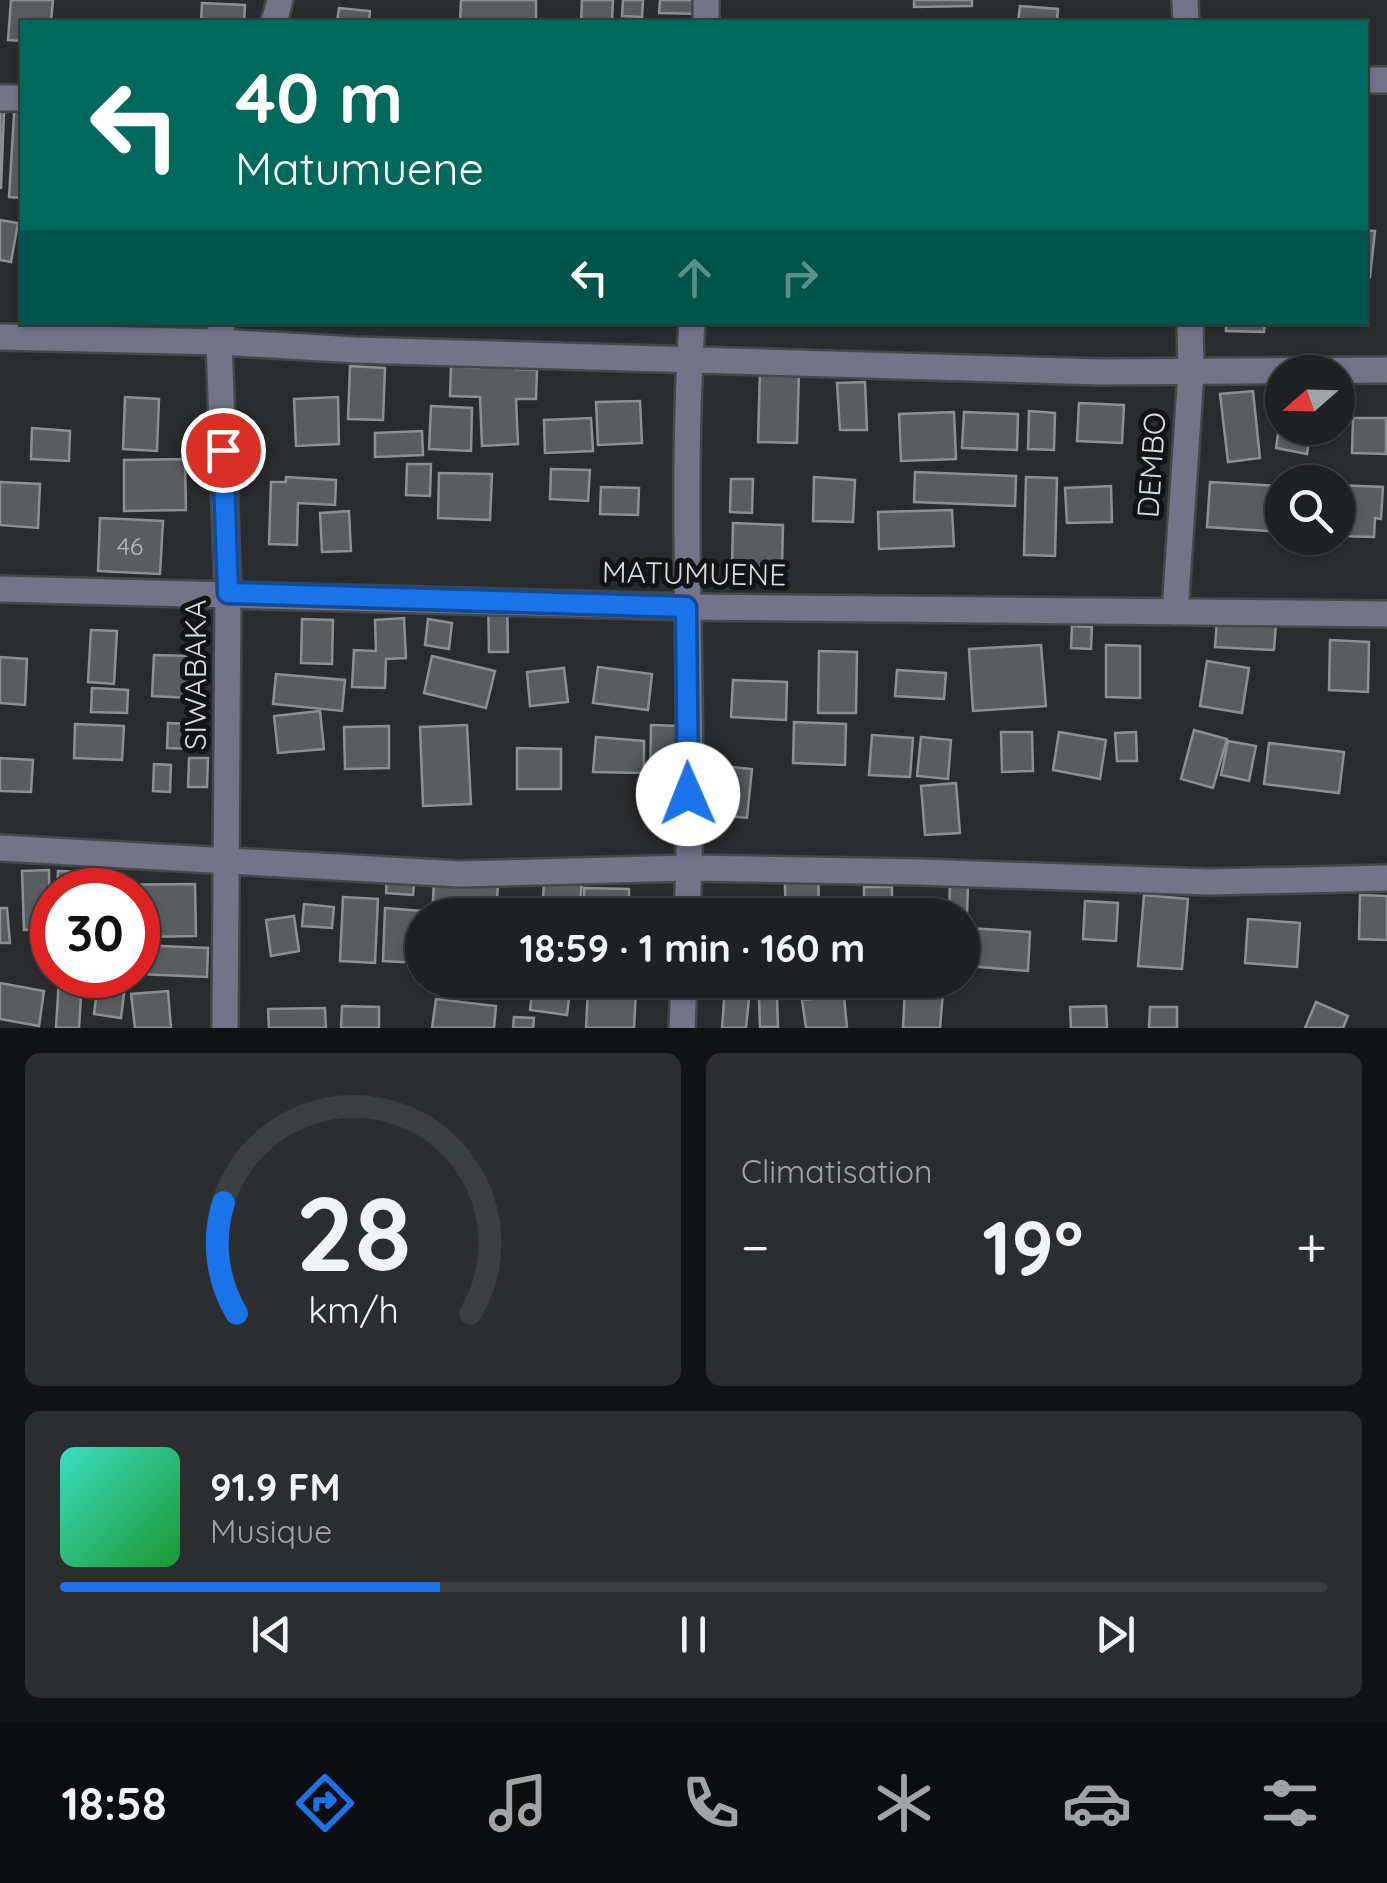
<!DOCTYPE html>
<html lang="fr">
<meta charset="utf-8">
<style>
body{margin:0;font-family:Quicksand,sans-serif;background:#2c2d2f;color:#f1f3f6;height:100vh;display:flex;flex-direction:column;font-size:38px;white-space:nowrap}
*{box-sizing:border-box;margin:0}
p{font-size:32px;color:#a1a3a5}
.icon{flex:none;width:55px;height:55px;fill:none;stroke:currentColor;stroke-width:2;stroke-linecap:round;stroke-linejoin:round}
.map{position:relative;height:1028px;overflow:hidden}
.details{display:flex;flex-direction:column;gap:25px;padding:25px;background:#111213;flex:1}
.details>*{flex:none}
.top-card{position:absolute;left:20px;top:20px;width:1348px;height:305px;border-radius:0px;box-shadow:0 2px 8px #0004,0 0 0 2px #3c3e40;background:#00695c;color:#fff;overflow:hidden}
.needle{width:65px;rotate:250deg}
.fabs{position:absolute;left:1265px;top:355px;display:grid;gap:20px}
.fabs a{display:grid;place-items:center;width:90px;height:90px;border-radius:50%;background:#1f2022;box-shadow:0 2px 8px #0004,0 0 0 2px #3c3e40;font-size:50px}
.speed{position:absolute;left:30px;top:868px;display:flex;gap:20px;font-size:50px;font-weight:700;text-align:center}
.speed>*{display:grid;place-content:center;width:130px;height:130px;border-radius:50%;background:#1f2022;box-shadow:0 2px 8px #0004,0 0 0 2px #3c3e40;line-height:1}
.speed .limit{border:15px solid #d22;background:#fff;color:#111}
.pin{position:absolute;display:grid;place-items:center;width:85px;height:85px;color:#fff;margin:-42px;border:5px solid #fff;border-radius:50%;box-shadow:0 2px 10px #0007}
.me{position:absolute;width:110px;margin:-55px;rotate:359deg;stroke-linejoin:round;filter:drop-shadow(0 0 8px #0008)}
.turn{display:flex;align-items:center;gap:35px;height:210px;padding:0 50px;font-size:45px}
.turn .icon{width:130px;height:130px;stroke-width:2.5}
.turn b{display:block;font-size:70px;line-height:85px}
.lanes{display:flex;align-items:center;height:95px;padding:0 50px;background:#0003;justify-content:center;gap:50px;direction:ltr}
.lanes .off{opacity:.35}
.big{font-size:75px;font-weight:700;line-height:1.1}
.details .card{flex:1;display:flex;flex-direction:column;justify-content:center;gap:15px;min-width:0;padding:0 35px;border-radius:15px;background:#2c2d2f}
.details .dial{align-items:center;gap:0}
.dial svg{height:260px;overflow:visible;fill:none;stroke:#3c3e40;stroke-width:7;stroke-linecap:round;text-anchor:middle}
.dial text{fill:#f1f3f6;stroke:none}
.song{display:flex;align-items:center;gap:30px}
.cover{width:120px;height:120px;border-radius:15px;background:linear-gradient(135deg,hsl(170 70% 55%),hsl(130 70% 35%))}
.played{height:10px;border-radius:5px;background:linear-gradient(90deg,#1a73e8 30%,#3c3e40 30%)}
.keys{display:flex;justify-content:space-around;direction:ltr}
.heat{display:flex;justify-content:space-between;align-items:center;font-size:55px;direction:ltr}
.details .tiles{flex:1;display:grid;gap:25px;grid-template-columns:1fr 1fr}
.card:last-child{grid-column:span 2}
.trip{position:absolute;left:405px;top:898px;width:575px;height:100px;border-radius:50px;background:#1f2022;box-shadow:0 2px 8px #0004,0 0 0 2px #3c3e40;font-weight:700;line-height:100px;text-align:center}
.tab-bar{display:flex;height:160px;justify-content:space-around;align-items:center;background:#0c0d0e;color:#a1a3a5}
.tab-bar .icon{width:70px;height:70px}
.tab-bar .on{color:#1a73e8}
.tab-bar b{font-size:45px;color:#f1f3f6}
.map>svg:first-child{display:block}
.building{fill:#595d5f;stroke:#8c9092;stroke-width:2.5}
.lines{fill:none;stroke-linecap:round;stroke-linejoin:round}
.minor-casing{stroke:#454749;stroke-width:30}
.minor{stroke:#747388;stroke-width:25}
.route-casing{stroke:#114b97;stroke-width:25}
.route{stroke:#1a73e8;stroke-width:18}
.labels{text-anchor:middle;stroke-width:10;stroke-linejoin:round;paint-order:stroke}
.number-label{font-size:25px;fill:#b9bcbe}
.street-label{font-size:30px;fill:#d9dbdd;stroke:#121314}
</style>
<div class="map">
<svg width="1387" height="1028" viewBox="0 0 1387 1028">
<rect width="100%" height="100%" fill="#292b2d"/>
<g class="building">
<polygon points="11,0 53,0 51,22 22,22 22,41 8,40"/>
<polygon points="461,0 536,0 536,22 460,22"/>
<polygon points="582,0 613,0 612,22 581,22"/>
<polygon points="623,0 643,0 642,17 622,16"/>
<polygon points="660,0 699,0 699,14 659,13"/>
<polygon points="914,0 972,0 972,6 914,7"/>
<polygon points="202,3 245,5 244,22 201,22"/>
<polygon points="1020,6 1058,9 1057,22 1018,22"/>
<polygon points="339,8 370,11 369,22 337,22"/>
<polygon points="0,91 11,94 8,112 4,112 1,189"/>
<polygon points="22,97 22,198 9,197 15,98"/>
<polygon points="0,220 18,223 11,262 0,260"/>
<polygon points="1365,230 1375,231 1370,277 1365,276"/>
<polygon points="1226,322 1265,322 1264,332 1226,331"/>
<polygon points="514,362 515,369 537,370 536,399 516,399 518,444 482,446 480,397 450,396 451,366 479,368 478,363"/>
<polygon points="350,366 385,368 383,420 348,419"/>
<polygon points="760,370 799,371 797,443 758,442"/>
<polygon points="865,382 867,430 840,430 837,383"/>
<polygon points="1253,391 1260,458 1228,462 1220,394"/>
<polygon points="125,397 159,399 157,451 123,449"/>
<polygon points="338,397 339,444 296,446 294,399"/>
<polygon points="640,401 642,443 598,445 596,402"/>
<polygon points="1079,403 1124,405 1122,443 1077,441"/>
<polygon points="431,406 472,408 471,451 429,449"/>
<polygon points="1282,407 1282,428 1311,428 1307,454 1276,448"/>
<polygon points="1029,411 1055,413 1054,450 1028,449"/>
<polygon points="954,412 956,459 901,461 899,414"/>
<polygon points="964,412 1018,414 1017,450 962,448"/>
<polygon points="591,418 593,451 545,453 544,420"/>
<polygon points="1353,418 1386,418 1386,454 1352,453"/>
<polygon points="32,428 70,431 69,461 31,459"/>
<polygon points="422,431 423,455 375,457 375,433"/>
<polygon points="185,459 186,510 124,511 124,460"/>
<polygon points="407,464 431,464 430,496 406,495"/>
<polygon points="551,469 590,470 588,501 550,499"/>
<polygon points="915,472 1016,476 1015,506 914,502"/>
<polygon points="439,473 492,474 490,520 438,518"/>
<polygon points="286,477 336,480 335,505 298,503 297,545 269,544 271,482 286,482"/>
<polygon points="814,477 855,480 853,522 813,521"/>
<polygon points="1026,477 1057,478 1055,556 1024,555"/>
<polygon points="731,479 753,479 752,513 730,512"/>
<polygon points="0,482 40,484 38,528 0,525"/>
<polygon points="1210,482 1282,486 1282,532 1207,527"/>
<polygon points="1338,485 1383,487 1381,519 1375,518 1374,537 1338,536"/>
<polygon points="1111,486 1112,522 1067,523 1065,488"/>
<polygon points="601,487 639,488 638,515 600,514"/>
<polygon points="952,510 954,546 879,549 878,512"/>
<polygon points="349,511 351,551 322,552 320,513"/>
<polygon points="100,518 163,521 160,574 98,571"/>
<polygon points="733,523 783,525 782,567 732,565"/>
<polygon points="488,595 507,595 508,652 489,652"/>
<polygon points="404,618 406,658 386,659 385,688 352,687 354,650 376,651 375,620"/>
<polygon points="302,619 333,620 332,664 301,663"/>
<polygon points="428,619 452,623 449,649 425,645"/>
<polygon points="1217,620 1276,623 1274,650 1215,647"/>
<polygon points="1072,626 1092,627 1091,649 1071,648"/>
<polygon points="91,630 117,631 114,684 88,682"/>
<polygon points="1330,640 1369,642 1368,692 1329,690"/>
<polygon points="1041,645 1046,706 973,711 969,649"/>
<polygon points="1106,645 1140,646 1140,698 1106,697"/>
<polygon points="819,651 857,652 856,713 818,713"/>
<polygon points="154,655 193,656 191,698 152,696"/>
<polygon points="432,656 495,671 486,708 424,693"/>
<polygon points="0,657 27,659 25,705 0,703"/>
<polygon points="1207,661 1249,668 1242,713 1200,706"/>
<polygon points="598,667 652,674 648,710 593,703"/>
<polygon points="564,668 568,702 530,706 527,672"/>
<polygon points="897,670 946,673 944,699 895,696"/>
<polygon points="276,674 345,680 342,711 273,704"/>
<polygon points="733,680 787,682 786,720 731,717"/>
<polygon points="92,688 128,690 127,713 91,712"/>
<polygon points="320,711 324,749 278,753 274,716"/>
<polygon points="794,722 846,724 845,765 793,763"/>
<polygon points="168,723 194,724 193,749 167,748"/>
<polygon points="75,724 124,726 122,760 74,758"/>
<polygon points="467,725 471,804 423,806 420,727"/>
<polygon points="651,725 680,726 679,792 650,792"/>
<polygon points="389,726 389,768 345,769 344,727"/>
<polygon points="1194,730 1227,739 1213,788 1181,779"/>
<polygon points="1001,732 1032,732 1033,771 1002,772"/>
<polygon points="1059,732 1106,740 1100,779 1053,770"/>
<polygon points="1136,732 1137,761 1117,761 1115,733"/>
<polygon points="872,735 913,738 910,777 869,775"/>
<polygon points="596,737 644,741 644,773 593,772"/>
<polygon points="921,737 951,740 948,779 917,776"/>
<polygon points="1228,741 1256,746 1249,781 1221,775"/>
<polygon points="1269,743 1344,752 1339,793 1264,784"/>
<polygon points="517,748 561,749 561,789 517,789"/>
<polygon points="0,758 33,760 31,792 0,791"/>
<polygon points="189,758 208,758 207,787 188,787"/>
<polygon points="154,764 171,765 170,792 153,791"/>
<polygon points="713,765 752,769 747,818 708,814"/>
<polygon points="956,783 960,833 925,835 921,786"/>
<polygon points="818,861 819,915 786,915 784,862"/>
<polygon points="435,866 499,870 496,915 432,915"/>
<polygon points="545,866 583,869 579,915 542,915"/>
<polygon points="49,870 50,929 24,930 22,871"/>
<polygon points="58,871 85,872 83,890 57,890"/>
<polygon points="387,874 415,875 413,895 386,893"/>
<polygon points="950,883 968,884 967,915 949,914"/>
<polygon points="195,884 196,936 138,937 138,890 91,890 91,885"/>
<rect x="864" y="887" width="28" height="28"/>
<polygon points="584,888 629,889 629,915 584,915"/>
<polygon points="1144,895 1188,899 1182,969 1138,966"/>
<polygon points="1360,895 1387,896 1387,940 1359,939"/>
<polygon points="343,897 378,899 375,963 340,961"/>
<polygon points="1085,901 1118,903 1116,941 1083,939"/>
<polygon points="304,904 334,907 332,928 302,926"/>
<polygon points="0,908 7,908 10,943 0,943"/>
<polygon points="385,908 422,911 419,963 383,961"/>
<polygon points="294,916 299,951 271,956 266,920"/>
<polygon points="1248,919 1300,923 1297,967 1245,963"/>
<polygon points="970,928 1030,932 1028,971 968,966"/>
<polygon points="138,945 208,948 207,977 138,974"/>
<polygon points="59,978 82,980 79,1028 56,1028"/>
<polygon points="0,983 44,991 39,1026 0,1019"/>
<polygon points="98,983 125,986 121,1018 94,1014"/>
<polygon points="533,986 570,991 567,1015 530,1010"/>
<polygon points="725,987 750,989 746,1028 722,1028"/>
<polygon points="588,988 636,991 634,1028 586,1028"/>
<polygon points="905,989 943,992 940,1028 903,1028"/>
<polygon points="168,991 171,1028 135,1028 131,994"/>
<polygon points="844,996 847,1028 806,1028 802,1000"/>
<polygon points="759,997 777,997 778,1027 760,1027"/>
<polygon points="436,999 496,1006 494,1028 432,1028"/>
<polygon points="1316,1002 1348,1016 1343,1028 1305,1028"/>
<polygon points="342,1006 379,1007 379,1028 341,1028"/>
<polygon points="1106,1006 1107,1028 1071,1028 1070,1007"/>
<polygon points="1150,1007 1177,1007 1177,1028 1149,1028"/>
<polygon points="325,1008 326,1028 269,1028 268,1009"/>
<polygon points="514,1017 534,1018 533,1028 513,1028"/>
</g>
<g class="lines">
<g class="minor-casing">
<g id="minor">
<polyline points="1185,0 1186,22"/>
<polyline points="274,22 280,0"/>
<polyline points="706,22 706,0"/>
<polyline points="1365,80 1387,80"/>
<polyline points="0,98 22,98"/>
<polyline points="222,322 219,342 228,593 225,1028"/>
<polyline points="0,337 219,342 356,350 1101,372 1387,370"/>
<polyline points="0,589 687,607 1387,614"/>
<polyline points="1175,612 1191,372 1190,322"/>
<polyline points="0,848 459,874 689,868 919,872 1209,882 1387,878"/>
<path d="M687,915C696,718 679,520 692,322"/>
<polyline points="682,1028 684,980"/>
</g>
</g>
<use href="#minor" class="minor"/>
</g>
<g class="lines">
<g class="route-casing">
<polyline id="route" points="223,450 228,593 686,607 688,794"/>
</g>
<use href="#route" class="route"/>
</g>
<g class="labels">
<g class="number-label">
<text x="130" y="555">46</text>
</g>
<g class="street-label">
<text transform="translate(1152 465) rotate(-86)" y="10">DEMBO</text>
<text transform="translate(694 574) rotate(1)" y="10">MATUMUENE</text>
<text transform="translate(196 675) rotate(-90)" y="10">SIWABAKA</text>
</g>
</g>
</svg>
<div class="fabs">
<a><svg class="needle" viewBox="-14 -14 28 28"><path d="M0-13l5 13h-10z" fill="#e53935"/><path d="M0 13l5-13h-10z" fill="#a1a3a5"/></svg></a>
<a><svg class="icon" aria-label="search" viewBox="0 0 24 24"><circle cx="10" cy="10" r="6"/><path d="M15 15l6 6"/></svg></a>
</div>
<div class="speed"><div class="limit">30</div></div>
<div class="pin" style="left:223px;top:450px;background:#d93025"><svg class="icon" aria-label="arrive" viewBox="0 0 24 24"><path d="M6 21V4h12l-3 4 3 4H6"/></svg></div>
<svg class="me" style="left:688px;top:794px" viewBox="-20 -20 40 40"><circle r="19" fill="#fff"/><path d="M0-13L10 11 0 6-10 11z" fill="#1a73e8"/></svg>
<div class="trip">18:59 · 1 min · 160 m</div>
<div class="top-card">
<div class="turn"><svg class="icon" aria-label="left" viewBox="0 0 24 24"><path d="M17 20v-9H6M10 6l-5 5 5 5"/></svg><div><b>40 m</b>Matumuene</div></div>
<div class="lanes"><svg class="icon" aria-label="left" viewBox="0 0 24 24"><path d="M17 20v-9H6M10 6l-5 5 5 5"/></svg><svg class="icon off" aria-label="ahead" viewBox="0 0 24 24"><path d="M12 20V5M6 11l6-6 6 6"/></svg><svg class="icon off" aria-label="right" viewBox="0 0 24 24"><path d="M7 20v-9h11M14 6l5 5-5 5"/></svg></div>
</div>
</div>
<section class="details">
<div class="tiles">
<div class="card dial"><svg viewBox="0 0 100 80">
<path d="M14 69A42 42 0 1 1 86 69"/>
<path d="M14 69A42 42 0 0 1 10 35" stroke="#1a73e8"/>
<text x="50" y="56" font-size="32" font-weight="700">28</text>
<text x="50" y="72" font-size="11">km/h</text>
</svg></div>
<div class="card"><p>Climatisation</p>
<div class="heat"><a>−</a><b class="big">19°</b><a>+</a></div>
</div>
<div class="card">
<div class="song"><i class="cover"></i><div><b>91.9 FM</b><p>Musique</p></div></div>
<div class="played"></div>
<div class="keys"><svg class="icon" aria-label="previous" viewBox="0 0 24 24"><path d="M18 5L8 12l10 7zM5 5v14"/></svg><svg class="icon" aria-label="pause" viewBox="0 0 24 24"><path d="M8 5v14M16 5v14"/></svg><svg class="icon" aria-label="next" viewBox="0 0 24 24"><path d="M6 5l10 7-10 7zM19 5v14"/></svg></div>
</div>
</div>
</section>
<nav class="tab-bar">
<b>18:58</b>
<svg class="icon on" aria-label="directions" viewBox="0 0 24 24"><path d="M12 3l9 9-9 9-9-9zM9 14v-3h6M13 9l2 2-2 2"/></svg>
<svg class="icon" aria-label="music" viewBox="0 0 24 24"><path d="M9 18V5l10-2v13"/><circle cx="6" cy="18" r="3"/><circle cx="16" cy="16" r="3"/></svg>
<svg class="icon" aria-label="phone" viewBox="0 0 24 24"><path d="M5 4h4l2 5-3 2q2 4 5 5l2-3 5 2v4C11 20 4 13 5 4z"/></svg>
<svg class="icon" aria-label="climate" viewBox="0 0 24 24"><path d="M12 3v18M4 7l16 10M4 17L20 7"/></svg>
<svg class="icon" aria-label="car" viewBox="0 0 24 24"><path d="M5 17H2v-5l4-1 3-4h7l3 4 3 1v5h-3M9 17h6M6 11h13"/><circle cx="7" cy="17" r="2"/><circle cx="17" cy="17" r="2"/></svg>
<svg class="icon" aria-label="filters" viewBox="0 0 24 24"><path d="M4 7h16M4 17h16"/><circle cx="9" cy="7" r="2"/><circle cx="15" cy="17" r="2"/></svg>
</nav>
